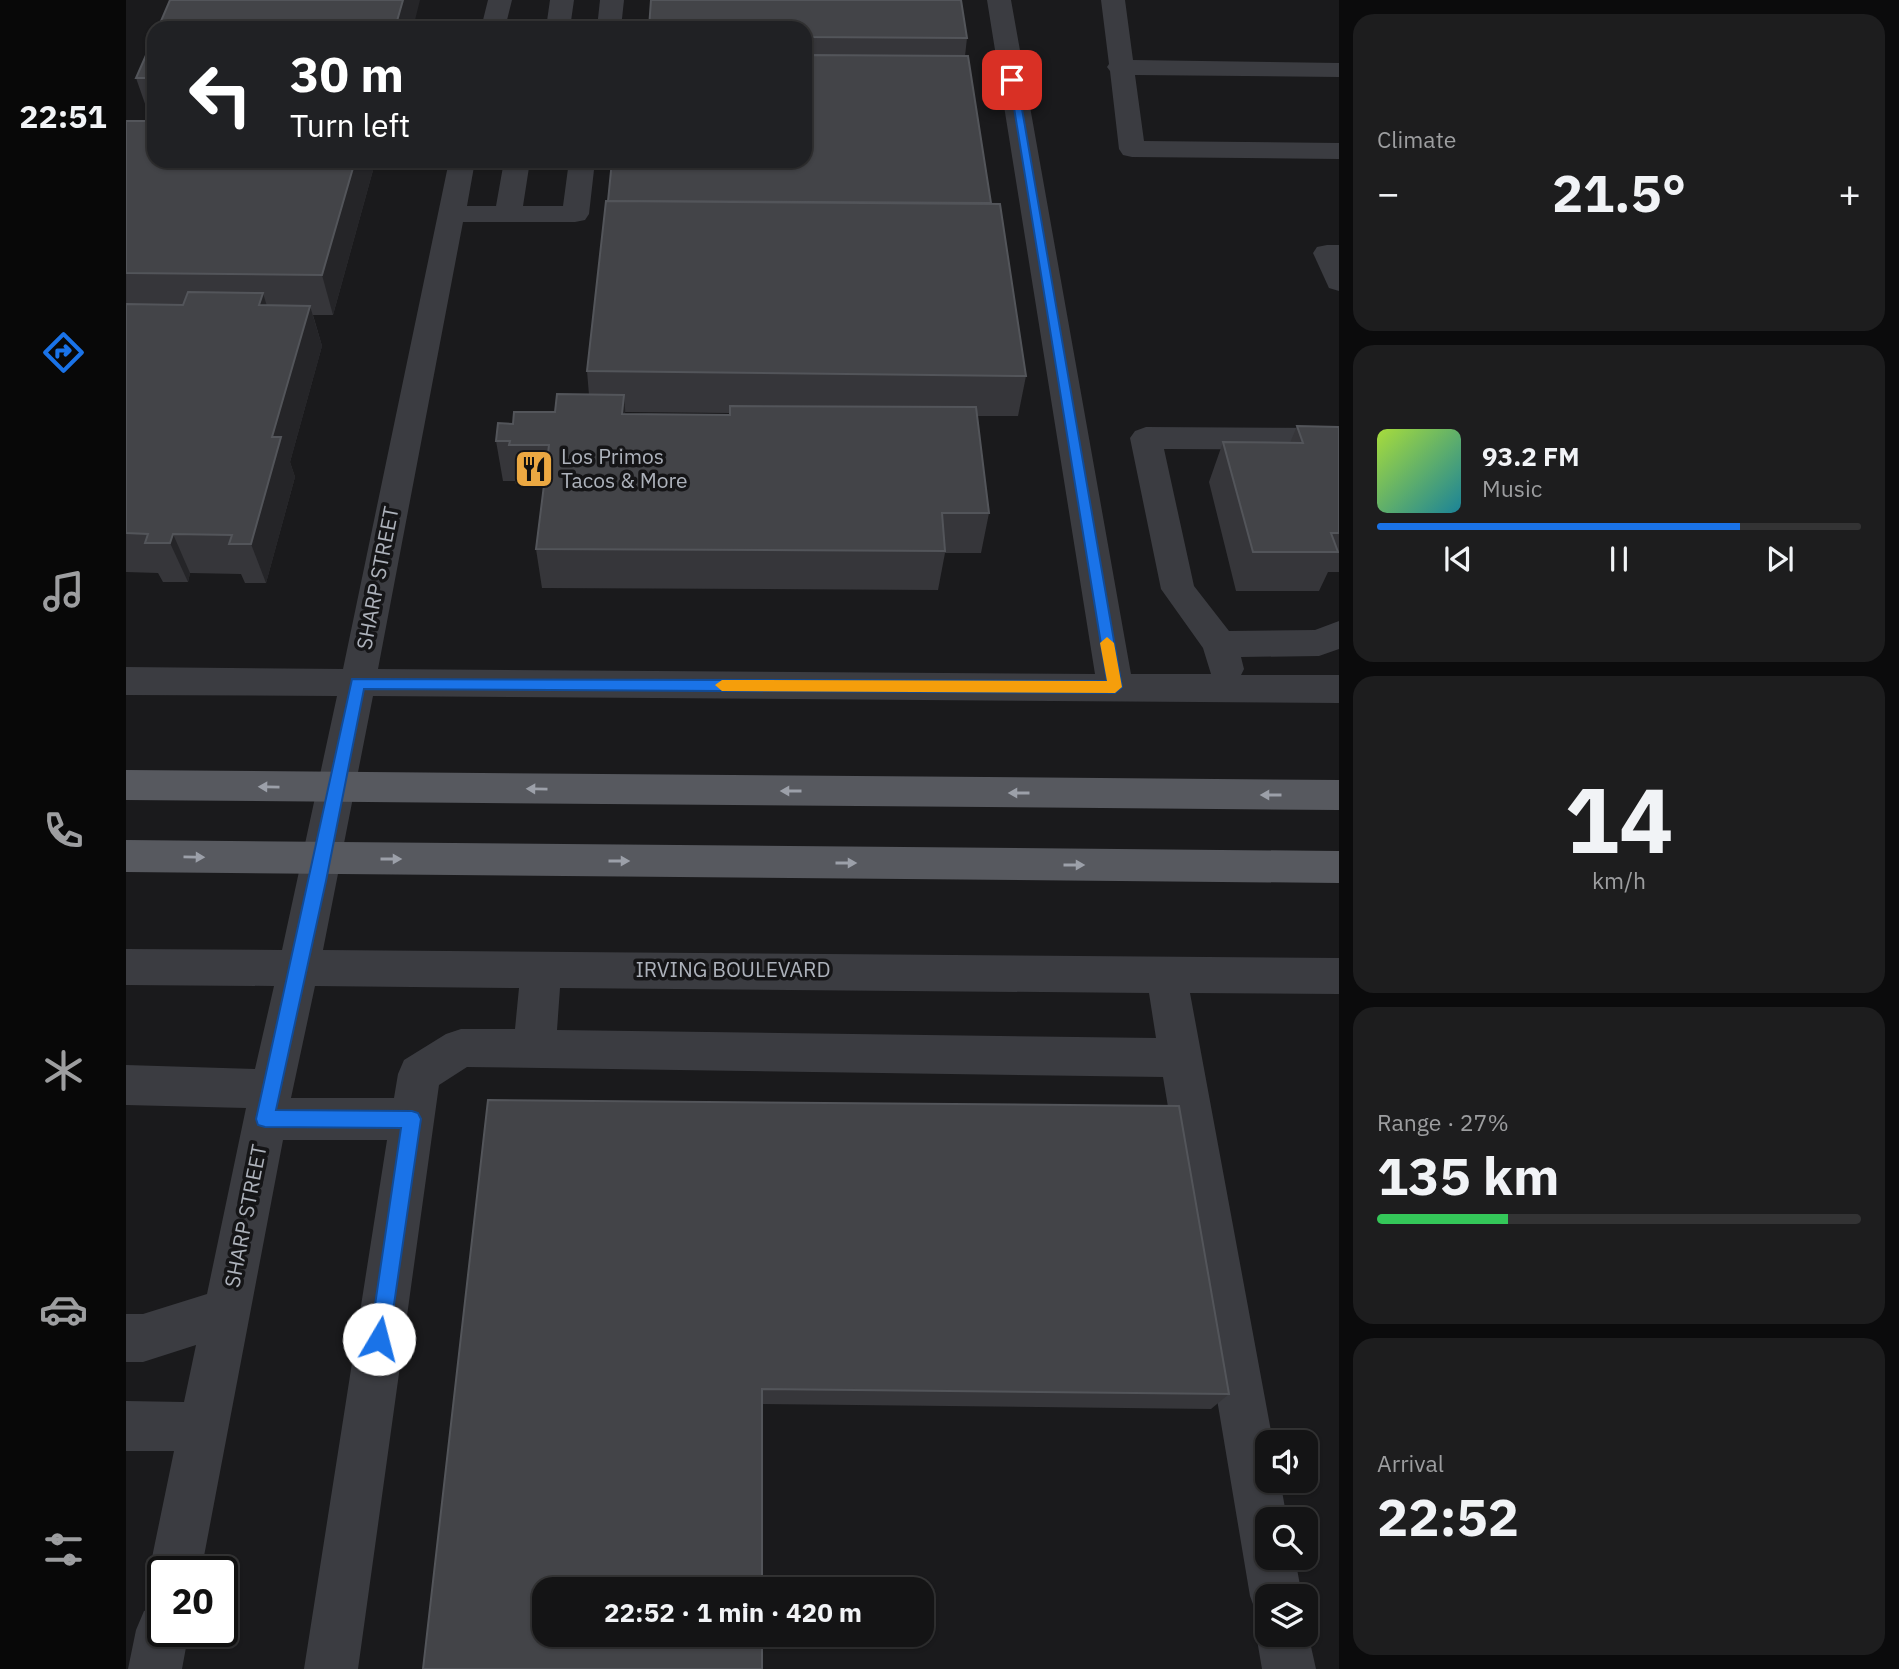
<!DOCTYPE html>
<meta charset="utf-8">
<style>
body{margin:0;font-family:"IBM Plex Sans",sans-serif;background:#1d1d1e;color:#f1f3f6;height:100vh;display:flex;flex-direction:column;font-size:26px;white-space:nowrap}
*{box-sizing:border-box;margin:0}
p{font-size:23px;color:#9d9ea0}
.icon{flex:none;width:38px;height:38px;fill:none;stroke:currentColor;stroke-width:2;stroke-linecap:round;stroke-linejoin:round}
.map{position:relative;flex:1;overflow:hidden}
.sheet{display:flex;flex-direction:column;gap:14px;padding:14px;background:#0b0b0c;width:560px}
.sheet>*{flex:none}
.hud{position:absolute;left:21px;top:21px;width:665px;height:147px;border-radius:21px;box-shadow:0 2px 5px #0004,0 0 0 2px #333334;background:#202124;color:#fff;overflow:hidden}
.tools{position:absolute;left:1129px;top:1430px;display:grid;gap:14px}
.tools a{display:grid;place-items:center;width:63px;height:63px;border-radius:14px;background:#141415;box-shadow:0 2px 5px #0004,0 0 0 2px #333334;font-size:35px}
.speed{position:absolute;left:21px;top:1556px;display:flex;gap:14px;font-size:35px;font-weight:700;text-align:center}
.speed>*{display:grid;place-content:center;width:91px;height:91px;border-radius:50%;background:#141415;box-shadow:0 2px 5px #0004,0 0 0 2px #333334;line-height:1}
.speed .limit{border:4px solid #111;border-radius:10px;background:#fff;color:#111}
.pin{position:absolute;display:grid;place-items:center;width:60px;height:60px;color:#fff;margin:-30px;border-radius:14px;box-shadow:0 4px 10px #0006}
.me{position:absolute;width:77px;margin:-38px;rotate:8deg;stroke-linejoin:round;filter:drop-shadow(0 0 5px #0008)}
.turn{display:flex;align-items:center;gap:24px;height:147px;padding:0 28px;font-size:32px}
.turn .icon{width:91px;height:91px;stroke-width:2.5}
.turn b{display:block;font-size:49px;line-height:60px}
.big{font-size:52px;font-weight:700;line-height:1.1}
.sheet .widget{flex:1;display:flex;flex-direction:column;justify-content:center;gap:10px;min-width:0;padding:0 24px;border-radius:21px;background:#1d1d1e}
.sheet .dial{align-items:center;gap:0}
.dial b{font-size:91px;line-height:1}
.song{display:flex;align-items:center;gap:21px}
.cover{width:84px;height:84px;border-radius:10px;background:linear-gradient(135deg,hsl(80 70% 55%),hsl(190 70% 35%))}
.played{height:7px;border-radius:4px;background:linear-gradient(90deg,#1a73e8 75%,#333334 75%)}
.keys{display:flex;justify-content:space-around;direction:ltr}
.heat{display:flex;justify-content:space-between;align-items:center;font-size:38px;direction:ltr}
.charge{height:10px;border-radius:5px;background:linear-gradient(90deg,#34c759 27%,#333334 0)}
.trip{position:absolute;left:406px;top:1577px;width:402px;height:70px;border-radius:21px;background:#141415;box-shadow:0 2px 5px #0004,0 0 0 2px #333334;font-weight:700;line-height:70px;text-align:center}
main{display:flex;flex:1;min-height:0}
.menu{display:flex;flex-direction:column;width:126px;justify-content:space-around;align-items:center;background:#080808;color:#9d9ea0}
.menu .icon{width:49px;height:49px}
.menu .current{color:#1a73e8}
.menu b{font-size:32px;color:#f1f3f6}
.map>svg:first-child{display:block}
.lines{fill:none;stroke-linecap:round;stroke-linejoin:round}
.minor{fill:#3b3c41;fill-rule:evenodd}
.major{fill:#57595f;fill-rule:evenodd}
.wall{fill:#36363a;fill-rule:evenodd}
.shaded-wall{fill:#252528}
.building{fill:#434448;stroke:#53555a;stroke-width:2}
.oneway{fill:#9ca0a9}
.route{fill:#1a73e8;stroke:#114b97;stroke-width:2}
.slow{fill:#f59e0b}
.labels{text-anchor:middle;stroke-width:7;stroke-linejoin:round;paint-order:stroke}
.poi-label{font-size:21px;fill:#adb2bb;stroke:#151517;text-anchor:start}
.street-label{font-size:21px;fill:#adb2bb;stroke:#151517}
</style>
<main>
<nav class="menu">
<b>22:51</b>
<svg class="icon current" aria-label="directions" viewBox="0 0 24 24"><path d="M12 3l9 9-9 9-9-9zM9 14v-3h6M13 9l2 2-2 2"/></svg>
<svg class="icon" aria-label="music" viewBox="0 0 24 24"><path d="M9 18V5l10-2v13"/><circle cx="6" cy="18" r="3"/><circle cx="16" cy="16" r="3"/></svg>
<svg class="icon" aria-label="phone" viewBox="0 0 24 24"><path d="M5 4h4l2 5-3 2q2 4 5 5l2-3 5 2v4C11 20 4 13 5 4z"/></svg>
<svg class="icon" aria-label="climate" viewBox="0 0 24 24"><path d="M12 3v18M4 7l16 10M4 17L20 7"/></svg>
<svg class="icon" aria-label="car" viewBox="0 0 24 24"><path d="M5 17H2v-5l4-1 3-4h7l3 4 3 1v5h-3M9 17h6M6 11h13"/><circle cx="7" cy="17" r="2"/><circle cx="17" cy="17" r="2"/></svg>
<svg class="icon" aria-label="filters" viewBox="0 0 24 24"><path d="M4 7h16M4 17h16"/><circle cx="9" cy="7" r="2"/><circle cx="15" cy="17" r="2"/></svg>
</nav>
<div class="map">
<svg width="1213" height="1669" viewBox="0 0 1213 1669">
<rect width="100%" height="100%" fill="#1a1a1c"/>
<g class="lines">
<g class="minor">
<polygon points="362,0 386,0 379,28 355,28"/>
<polygon points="424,0 448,0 444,28 420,28"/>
<polygon points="474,0 498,0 495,28 471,28"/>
<path d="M861,0H885L1005,674H1085L1077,648L1035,589L1004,438L1009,431L1020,427L1213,428V450L1038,449L1068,586L1103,631L1189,630L1213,621V649L1193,656L1115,657L1118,669L1115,675H1213V703L247,696L197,950L1213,958V994L1064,993L1147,1442H1141V1480H1154L1161,1519H1141V1558H1169L1176,1596H1141V1634H1180V1624L1190,1669H1136L1130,1634L1137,1617L1131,1615L1124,1596L1037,1077L341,1067L313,1085L232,1669H178L261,1140H157L75,1572H37V1593L31,1590L23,1572L48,1451H0V1401L58,1402L70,1345L17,1362H0V1314H17L81,1294L120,1108L0,1105V1065L129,1069L148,986L0,985V949L156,950L211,696L0,695V667L217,669L323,161H349L341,206H370L378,161H404L397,206H437L443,161H469L463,214L459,220L449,222H337L252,669L969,674ZM189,986L393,988L389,1029H335L320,1034L278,1060L272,1074L268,1098H165ZM434,988L1023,993L1030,1038L431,1030Z"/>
<polygon points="975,0 999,0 1007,60 1213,63 1213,77 1009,75 1018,141 1213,143 1213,159 1006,157 997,155 993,149 984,71 981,67 983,64"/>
<polygon points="1201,245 1213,245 1213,291 1203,288 1187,253 1191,247"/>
<polygon points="37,1604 37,1631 63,1631 56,1669 2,1669 10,1630 18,1611"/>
</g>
<g class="major">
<polygon points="0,770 1213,780 1213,810 0,800"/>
<polygon points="0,840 1213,851 1213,883 0,872"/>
</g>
</g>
<g class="wall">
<path d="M679,28L841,38L839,56L865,204L900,376L892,416H851L863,513L855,553H819L812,590L416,588L410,549L418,485L390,484L389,481H377L370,441L387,424L429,412L463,395L461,371L679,161ZM499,412L604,413V415L499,414Z"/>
<polygon points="28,37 28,118 24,118 10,78"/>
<polygon points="0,121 28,161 249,161 249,163 207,315 187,315 196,346 164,462 169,477 140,583 119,583 115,574 64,573 62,582 37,582 32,573 0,572"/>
<polygon points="1171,426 1213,427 1213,572 1202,572 1193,591 1110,591 1083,482 1097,442 1164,443"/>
<polygon points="362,1100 1103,1394 1085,1409 636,1404"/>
</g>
<g class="shaded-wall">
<polygon points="277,0 294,0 287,28 269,28"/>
<polygon points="229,161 249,161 249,163 207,315 196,275"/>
<polygon points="137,293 149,333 133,305"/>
<polygon points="184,306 196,346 164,462 169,477 140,583 125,544 146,437"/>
<polygon points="498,395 501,435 496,414"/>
<polygon points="47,534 64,573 62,582 44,543"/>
</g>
<g class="building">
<polygon points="44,0 277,0 269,28 32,28"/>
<polygon points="525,0 835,0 841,38 679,37 679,28 523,28"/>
<polygon points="28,37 28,78 10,78"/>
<polygon points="679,55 842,56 865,203 482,201 486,161 679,161"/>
<polygon points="0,121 28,121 28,161 229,161 196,275 0,273"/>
<polygon points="480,201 874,204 900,376 461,371"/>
<polygon points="62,292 137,293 133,305 184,306 146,437 155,437 125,544 103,544 106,535 47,534 44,543 19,543 22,534 0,533 0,304 57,305"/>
<polygon points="431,394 498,395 496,414 604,415 604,406 850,407 863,513 816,513 819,551 410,549 423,445 383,445 384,441 370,441 372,423 387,424 388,412 429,412"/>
<polygon points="1171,426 1213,427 1213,533 1205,533 1212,552 1127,552 1097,442 1177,443"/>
<polygon points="362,1100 1053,1106 1103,1394 636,1389 636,1589 418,1589 418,1634 636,1634 636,1669 297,1669"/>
</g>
<defs><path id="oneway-solid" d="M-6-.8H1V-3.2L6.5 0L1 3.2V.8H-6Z" transform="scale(1.75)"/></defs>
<g class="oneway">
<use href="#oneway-solid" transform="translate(143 787) rotate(-179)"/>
<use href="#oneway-solid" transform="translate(411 789) rotate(-179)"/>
<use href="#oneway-solid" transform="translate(665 791) rotate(-180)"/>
<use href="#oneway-solid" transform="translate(893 793) rotate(-180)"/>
<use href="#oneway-solid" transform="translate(1145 795) rotate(-180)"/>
<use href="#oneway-solid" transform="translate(68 857) rotate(1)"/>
<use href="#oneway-solid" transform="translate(265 859)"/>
<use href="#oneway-solid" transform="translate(493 861)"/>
<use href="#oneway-solid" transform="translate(720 863)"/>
<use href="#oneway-solid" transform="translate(948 865)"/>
</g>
<polygon class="route" points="883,77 891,80 996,687 989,693 238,689 200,881 150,1110 286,1111 292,1113 295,1119 263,1339 260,1346 253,1349 246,1346 244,1339 275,1128 139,1127 132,1125 130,1119 226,679 981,681"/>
<polygon class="slow" points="981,637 988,643 996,687 989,693 596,691 589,685 596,680 981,681 974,643"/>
<defs>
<g id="restaurant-square" transform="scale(2.0125)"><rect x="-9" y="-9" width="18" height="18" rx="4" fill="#eba842" stroke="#151517"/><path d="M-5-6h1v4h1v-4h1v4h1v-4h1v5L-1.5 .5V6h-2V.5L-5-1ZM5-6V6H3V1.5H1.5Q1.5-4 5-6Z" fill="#111"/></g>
</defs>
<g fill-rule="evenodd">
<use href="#restaurant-square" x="408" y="469"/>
</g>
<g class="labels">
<g class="poi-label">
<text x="435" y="464">Los Primos<tspan x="435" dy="24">Tacos &amp; More</tspan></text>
</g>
<g class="street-label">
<text transform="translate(252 578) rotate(-79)" y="7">SHARP STREET</text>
<text x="607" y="977">IRVING BOULEVARD</text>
<text transform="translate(120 1216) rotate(-79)" y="7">SHARP STREET</text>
</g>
</g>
</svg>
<div class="tools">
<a><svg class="icon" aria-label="sound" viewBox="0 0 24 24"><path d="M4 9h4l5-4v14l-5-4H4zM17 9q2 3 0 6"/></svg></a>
<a><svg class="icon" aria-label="search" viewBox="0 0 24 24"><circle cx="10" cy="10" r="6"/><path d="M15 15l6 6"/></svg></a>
<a><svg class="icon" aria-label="layers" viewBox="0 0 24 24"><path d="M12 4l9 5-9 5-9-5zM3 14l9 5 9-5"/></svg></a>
</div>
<div class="speed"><div class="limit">20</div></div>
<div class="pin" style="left:886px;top:80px;background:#d93025"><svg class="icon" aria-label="arrive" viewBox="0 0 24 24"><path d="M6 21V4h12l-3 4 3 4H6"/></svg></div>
<svg class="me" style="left:253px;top:1339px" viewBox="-20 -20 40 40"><circle r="19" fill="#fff"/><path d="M0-13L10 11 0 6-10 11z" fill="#1a73e8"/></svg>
<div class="trip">22:52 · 1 min · 420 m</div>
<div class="hud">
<div class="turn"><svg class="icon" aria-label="left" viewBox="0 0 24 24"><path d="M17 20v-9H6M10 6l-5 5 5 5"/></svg><div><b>30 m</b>Turn left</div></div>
</div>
</div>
<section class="sheet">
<div class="widget"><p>Climate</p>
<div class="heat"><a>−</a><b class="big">21.5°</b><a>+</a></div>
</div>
<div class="widget">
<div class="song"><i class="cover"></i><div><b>93.2 FM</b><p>Music</p></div></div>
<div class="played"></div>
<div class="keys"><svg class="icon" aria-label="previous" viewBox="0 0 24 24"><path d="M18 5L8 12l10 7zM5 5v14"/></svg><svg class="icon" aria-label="pause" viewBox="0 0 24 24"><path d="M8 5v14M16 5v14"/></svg><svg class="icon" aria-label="next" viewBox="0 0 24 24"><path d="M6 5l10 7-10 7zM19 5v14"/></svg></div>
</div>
<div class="widget dial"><b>14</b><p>km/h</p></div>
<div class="widget"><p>Range · 27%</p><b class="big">135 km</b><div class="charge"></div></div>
<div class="widget"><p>Arrival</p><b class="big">22:52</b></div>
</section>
</main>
